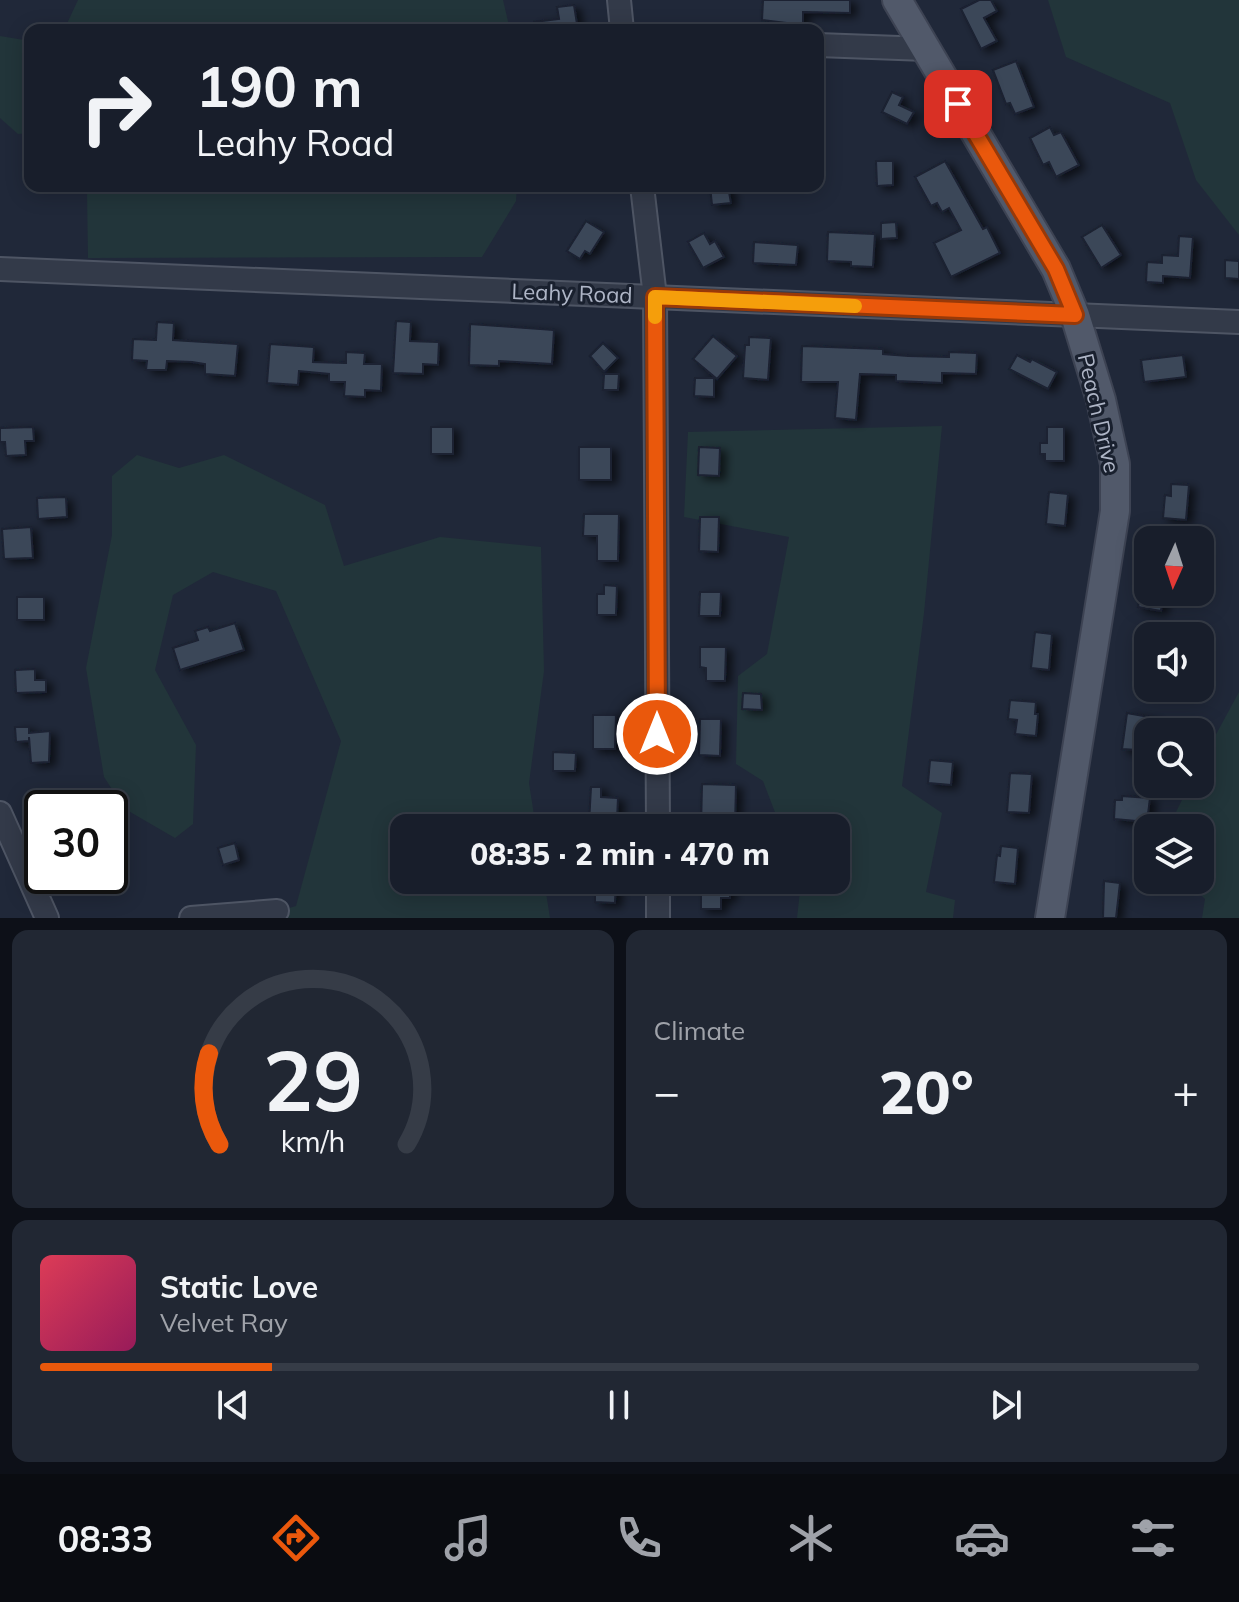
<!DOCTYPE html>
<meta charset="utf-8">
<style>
body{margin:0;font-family:Mulish,sans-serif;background:#212733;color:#f1f3f6;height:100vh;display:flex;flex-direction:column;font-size:30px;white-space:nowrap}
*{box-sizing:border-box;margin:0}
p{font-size:26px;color:#9fa2a9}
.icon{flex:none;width:44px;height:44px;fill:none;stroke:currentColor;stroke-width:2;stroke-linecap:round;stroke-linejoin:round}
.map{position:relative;height:918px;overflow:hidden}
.drawer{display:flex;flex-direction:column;gap:12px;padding:12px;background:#0d1018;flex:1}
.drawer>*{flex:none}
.top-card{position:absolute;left:24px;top:24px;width:800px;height:168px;border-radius:16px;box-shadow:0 4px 20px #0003,0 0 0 2px #363c47;background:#181e2b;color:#f1f3f6;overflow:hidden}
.needle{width:52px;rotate:183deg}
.fabs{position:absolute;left:1134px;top:526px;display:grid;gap:16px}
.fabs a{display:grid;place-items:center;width:80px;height:80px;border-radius:16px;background:#181e2b;box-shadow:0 4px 20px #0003,0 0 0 2px #363c47;font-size:40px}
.speed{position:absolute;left:24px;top:790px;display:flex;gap:16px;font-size:40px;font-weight:700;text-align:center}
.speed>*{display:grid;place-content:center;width:104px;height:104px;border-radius:50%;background:#181e2b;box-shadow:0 4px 20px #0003,0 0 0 2px #363c47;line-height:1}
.speed .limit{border:4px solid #111;border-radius:12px;background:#fff;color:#111}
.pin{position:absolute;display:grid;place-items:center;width:68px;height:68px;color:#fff;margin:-34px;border-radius:16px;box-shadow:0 4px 12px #0006}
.me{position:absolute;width:88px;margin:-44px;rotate:0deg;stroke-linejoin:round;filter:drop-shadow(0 0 6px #0008)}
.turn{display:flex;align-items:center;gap:28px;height:168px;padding:0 40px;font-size:36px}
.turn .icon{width:104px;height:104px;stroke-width:2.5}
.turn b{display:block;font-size:56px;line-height:68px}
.big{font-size:60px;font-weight:800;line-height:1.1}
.drawer .tile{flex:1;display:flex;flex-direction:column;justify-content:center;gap:12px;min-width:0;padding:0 28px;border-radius:16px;background:#212733}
.drawer .dial{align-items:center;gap:0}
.dial svg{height:208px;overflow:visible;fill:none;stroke:#363c47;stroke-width:7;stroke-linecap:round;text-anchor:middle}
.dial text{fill:#f1f3f6;stroke:none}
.song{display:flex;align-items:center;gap:24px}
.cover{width:96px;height:96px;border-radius:12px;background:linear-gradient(135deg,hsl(350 70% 55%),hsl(330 70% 35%))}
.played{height:8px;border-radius:4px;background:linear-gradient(90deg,#ea580c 20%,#363c47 20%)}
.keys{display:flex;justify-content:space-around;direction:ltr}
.heat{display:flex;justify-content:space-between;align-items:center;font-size:44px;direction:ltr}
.drawer .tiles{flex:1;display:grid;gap:12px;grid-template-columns:1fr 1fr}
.tile:last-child{grid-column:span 2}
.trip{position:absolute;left:390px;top:814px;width:460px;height:80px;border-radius:16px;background:#181e2b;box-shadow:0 4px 20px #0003,0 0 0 2px #363c47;font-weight:800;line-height:80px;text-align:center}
.dock{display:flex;height:128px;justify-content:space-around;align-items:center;background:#0a0c11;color:#9fa2a9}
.dock .icon{width:56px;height:56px}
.dock .active{color:#ea580c}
.dock b{font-size:36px;color:#f1f3f6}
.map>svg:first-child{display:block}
.green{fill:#22353a}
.building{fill:#3b4659;stroke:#1b2130;stroke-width:2;filter:url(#shadow)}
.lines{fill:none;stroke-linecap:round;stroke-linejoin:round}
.minor-casing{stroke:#4e5564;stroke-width:26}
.major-casing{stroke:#3d4353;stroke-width:32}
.minor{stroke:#333a49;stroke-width:22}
.major{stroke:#51596a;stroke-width:28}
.route-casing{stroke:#983908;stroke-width:20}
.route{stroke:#ea580c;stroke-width:14}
.slow{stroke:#f59e0b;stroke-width:14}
.labels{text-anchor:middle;stroke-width:6;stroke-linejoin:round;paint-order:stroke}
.street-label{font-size:22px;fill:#aeb5c6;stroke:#19202e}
</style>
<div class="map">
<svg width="1239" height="918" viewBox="0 0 1239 918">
<defs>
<filter id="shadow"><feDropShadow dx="6" dy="3.5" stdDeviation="4" flood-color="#0009"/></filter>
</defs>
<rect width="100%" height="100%" fill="#202839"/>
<g class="green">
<polygon points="78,0 503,0 510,30 64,30"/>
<polygon points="1048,0 1239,0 1239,235 1196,180 1170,103 1066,57"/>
<polygon points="0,36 30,41 30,133 18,134 0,118"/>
<polygon points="82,186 517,186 516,201 482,257 88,258 87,193"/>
<polygon points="942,426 924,613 902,786 942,813 926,892 955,900 953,918 797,918 800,891 797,880 836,880 836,828 781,828 763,781 736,764 738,676 767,654 789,537 684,517 688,432"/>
<polygon points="137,455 179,468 224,455 325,505 344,566 440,537 541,547 544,671 529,783 536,828 404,828 404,880 544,880 550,918 255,918 296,906 341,741 276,591 213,572 173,595 155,670 196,745 193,824 175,838 125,809 104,777 86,668 112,535 112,476"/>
<polygon points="1239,692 1239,918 1202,918 1205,899 1186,880 1200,880 1200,828 1168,828 1190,784 1200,784 1200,764"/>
</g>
<g class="building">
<polygon points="763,0 850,0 850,13 803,12 803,25 762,20"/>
<polygon points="979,0 991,0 997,11 984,18 997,41 981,49 961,9"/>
<polygon points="574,5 578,30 534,30 534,22 559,19 557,7"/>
<polygon points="1016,61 1034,107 1015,114 1010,103 1006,104 993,70"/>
<polygon points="892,92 903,97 899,105 914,112 907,124 882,112"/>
<polygon points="1050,127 1054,135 1061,132 1079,165 1056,177 1049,162 1043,165 1030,138"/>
<polygon points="876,161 893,161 893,185 877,186"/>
<polygon points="945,161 983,229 987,227 1000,253 951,277 934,243 961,230 949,208 942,212 937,203 931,206 915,177"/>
<polygon points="710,186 728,186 731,203 712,205"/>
<polygon points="586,221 604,232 590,254 585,251 580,259 567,251"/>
<polygon points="896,222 897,238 881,239 881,223"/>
<polygon points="1102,225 1121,255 1101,268 1082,237"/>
<polygon points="828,232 875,234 873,267 851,266 851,262 827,261"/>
<polygon points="704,233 710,244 715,241 724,257 703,268 688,242"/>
<polygon points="1179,236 1193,237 1190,278 1163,276 1163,283 1146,282 1147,262 1162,263 1162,255 1178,256"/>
<polygon points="754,242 798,245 796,265 753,263"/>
<polygon points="1225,260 1239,261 1239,279 1225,278"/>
<polygon points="396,321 411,322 410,341 439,342 438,365 423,364 423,374 393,373"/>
<polygon points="157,322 174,323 173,340 238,344 235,376 205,374 205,364 192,362 167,361 166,370 146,370 147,361 132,360 133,339 156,340"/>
<polygon points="470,324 554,330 552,364 499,361 499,366 469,365"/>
<polygon points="713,336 737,356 717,379 693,359"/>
<polygon points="749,337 771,338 768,380 743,378 745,345 749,345"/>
<polygon points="603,343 618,358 604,372 590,356"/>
<polygon points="270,344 314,347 313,362 346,363 346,352 365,353 364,364 382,364 381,391 365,390 365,397 344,396 345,382 329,382 329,374 299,371 298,385 267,383"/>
<polygon points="802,346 883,349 883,354 909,356 949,357 949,352 977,353 976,374 942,373 942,383 896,381 896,375 860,374 856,420 835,418 838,382 801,382"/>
<polygon points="1017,355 1030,362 1032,359 1057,372 1048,389 1009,369"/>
<polygon points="1183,355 1186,377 1144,382 1141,360"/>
<polygon points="604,374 619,374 618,390 603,390"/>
<polygon points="695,378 714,378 714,397 694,396"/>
<polygon points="33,427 34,441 25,441 26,455 6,456 5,442 0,442 0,428"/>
<rect x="431" y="427" width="22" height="27"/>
<polygon points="1047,427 1064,427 1064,461 1045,461 1045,454 1040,454 1040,443 1047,443"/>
<rect x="579" y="447" width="32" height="33"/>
<polygon points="699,447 720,448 719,476 698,475"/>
<polygon points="1171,484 1189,485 1186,520 1163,518 1165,495 1171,496"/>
<polygon points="1049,492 1068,494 1065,526 1046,524"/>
<polygon points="66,497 67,517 38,519 37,498"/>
<polygon points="584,514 619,514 618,561 597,561 597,536 583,536"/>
<polygon points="700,517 719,517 718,552 699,551"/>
<polygon points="31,527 33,558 4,559 2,529"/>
<polygon points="604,585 617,586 616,615 597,615 597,594 604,594"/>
<polygon points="700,592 721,592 720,616 699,616"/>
<polygon points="1141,592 1164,592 1161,611 1138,607"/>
<rect x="17" y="597" width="27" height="23"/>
<polygon points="235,623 244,650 180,670 173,648 198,640 195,631 208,627 210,631"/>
<polygon points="1140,625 1148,626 1148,687 1135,687"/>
<polygon points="1035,632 1052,634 1049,670 1031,668"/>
<polygon points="700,647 726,647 725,681 706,681 706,668 700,667"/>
<polygon points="35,669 35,680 46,680 46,692 16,693 15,670"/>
<polygon points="743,693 761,694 762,710 742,709"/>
<polygon points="1010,700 1036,702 1035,714 1038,714 1036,736 1015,734 1017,720 1008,719"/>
<polygon points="1127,713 1155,718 1152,732 1148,732 1148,734 1139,733 1137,750 1122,749"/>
<polygon points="593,715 616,715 615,749 593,749"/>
<polygon points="700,719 721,719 720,756 699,755"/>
<polygon points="15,727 29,727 29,733 50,731 49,762 31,763 29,737 29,741 16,742"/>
<polygon points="553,752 576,753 575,771 553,771"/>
<polygon points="930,760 953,762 951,785 928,783"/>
<polygon points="1010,773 1032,774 1029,813 1007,812"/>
<polygon points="702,784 736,785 735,828 701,826"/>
<polygon points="591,787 601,787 601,797 618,798 617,821 589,823"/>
<polygon points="1122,796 1150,798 1147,822 1114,819 1115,800 1122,800"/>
<polygon points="235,843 239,860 223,865 218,848"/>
<polygon points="1001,846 1018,848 1015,884 994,882 997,855 1000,856"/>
<polygon points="595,880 616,881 615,903 595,902"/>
<polygon points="701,880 730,880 730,898 721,898 721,909 701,909"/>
<polygon points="1104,881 1120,883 1116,918 1103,918"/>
</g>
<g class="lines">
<g class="minor-casing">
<g id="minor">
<polyline points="619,0 622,30"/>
<polyline points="818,45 926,49"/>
<polyline points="642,186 655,297 658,828"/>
<polyline points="0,269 1239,322"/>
<polyline points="0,813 47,918"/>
<polyline points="658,880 658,918"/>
<polyline points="191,918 277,911"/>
</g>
</g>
<g class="major-casing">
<polyline id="major" points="897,0 1056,269 1075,315 1101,400 1115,464 1115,511 1050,918"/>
</g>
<use href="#minor" class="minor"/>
<use href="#major" class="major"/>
</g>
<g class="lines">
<g class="route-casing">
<polyline id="route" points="657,734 655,297 1075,315 1056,269 958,104"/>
</g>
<use href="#route" class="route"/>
<polyline class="slow" points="655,317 655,297 855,306"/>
</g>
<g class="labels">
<g class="street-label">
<text transform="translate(572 293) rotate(2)" y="8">Leahy Road</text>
<text transform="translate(1099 413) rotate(77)" y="8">Peach Drive</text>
</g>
</g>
</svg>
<div class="fabs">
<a><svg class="needle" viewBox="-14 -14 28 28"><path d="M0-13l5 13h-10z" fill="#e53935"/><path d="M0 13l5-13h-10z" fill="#9fa2a9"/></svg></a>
<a><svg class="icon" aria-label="sound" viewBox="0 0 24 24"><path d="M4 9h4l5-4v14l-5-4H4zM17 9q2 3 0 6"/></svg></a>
<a><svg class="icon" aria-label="search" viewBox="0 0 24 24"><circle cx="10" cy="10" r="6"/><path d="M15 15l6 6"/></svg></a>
<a><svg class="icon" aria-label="layers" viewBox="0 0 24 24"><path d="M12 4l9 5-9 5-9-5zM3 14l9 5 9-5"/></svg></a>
</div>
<div class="speed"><div class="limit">30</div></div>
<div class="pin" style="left:958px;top:104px;background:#d93025"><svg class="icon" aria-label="arrive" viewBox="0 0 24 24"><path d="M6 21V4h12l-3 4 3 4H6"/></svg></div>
<svg class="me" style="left:657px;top:734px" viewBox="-20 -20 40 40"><circle r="17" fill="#ea580c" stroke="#fff" stroke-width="3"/><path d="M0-11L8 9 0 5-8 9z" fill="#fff"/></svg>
<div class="trip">08:35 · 2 min · 470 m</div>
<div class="top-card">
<div class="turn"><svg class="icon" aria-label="right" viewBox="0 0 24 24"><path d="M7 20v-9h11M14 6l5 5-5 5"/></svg><div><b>190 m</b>Leahy Road</div></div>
</div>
</div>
<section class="drawer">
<div class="tiles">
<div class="tile dial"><svg viewBox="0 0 100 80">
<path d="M14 69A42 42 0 1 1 86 69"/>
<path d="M14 69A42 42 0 0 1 10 34" stroke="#ea580c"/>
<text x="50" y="56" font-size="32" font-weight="700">29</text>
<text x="50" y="72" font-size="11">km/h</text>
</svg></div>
<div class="tile"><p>Climate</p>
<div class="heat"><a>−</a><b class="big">20°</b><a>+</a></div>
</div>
<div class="tile">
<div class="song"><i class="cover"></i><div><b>Static Love</b><p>Velvet Ray</p></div></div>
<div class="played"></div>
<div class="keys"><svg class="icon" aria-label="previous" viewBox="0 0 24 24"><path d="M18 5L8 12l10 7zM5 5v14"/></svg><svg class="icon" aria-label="pause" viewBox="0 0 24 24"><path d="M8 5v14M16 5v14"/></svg><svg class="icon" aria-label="next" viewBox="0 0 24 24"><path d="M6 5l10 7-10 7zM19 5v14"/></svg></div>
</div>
</div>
</section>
<nav class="dock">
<b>08:33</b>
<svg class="icon active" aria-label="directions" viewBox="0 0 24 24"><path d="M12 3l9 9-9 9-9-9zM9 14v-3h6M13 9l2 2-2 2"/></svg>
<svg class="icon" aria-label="music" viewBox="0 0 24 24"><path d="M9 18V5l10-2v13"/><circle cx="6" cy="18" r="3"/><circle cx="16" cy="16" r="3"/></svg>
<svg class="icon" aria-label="phone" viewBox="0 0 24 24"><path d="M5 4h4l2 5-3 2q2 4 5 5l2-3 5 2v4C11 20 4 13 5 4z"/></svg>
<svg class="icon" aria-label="climate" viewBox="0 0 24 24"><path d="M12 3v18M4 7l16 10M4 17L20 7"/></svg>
<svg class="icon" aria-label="car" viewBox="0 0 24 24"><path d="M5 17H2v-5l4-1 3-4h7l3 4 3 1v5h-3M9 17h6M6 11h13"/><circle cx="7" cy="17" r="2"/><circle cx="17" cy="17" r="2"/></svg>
<svg class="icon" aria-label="filters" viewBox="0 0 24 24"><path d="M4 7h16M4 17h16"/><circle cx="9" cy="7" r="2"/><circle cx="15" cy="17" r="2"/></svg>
</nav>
